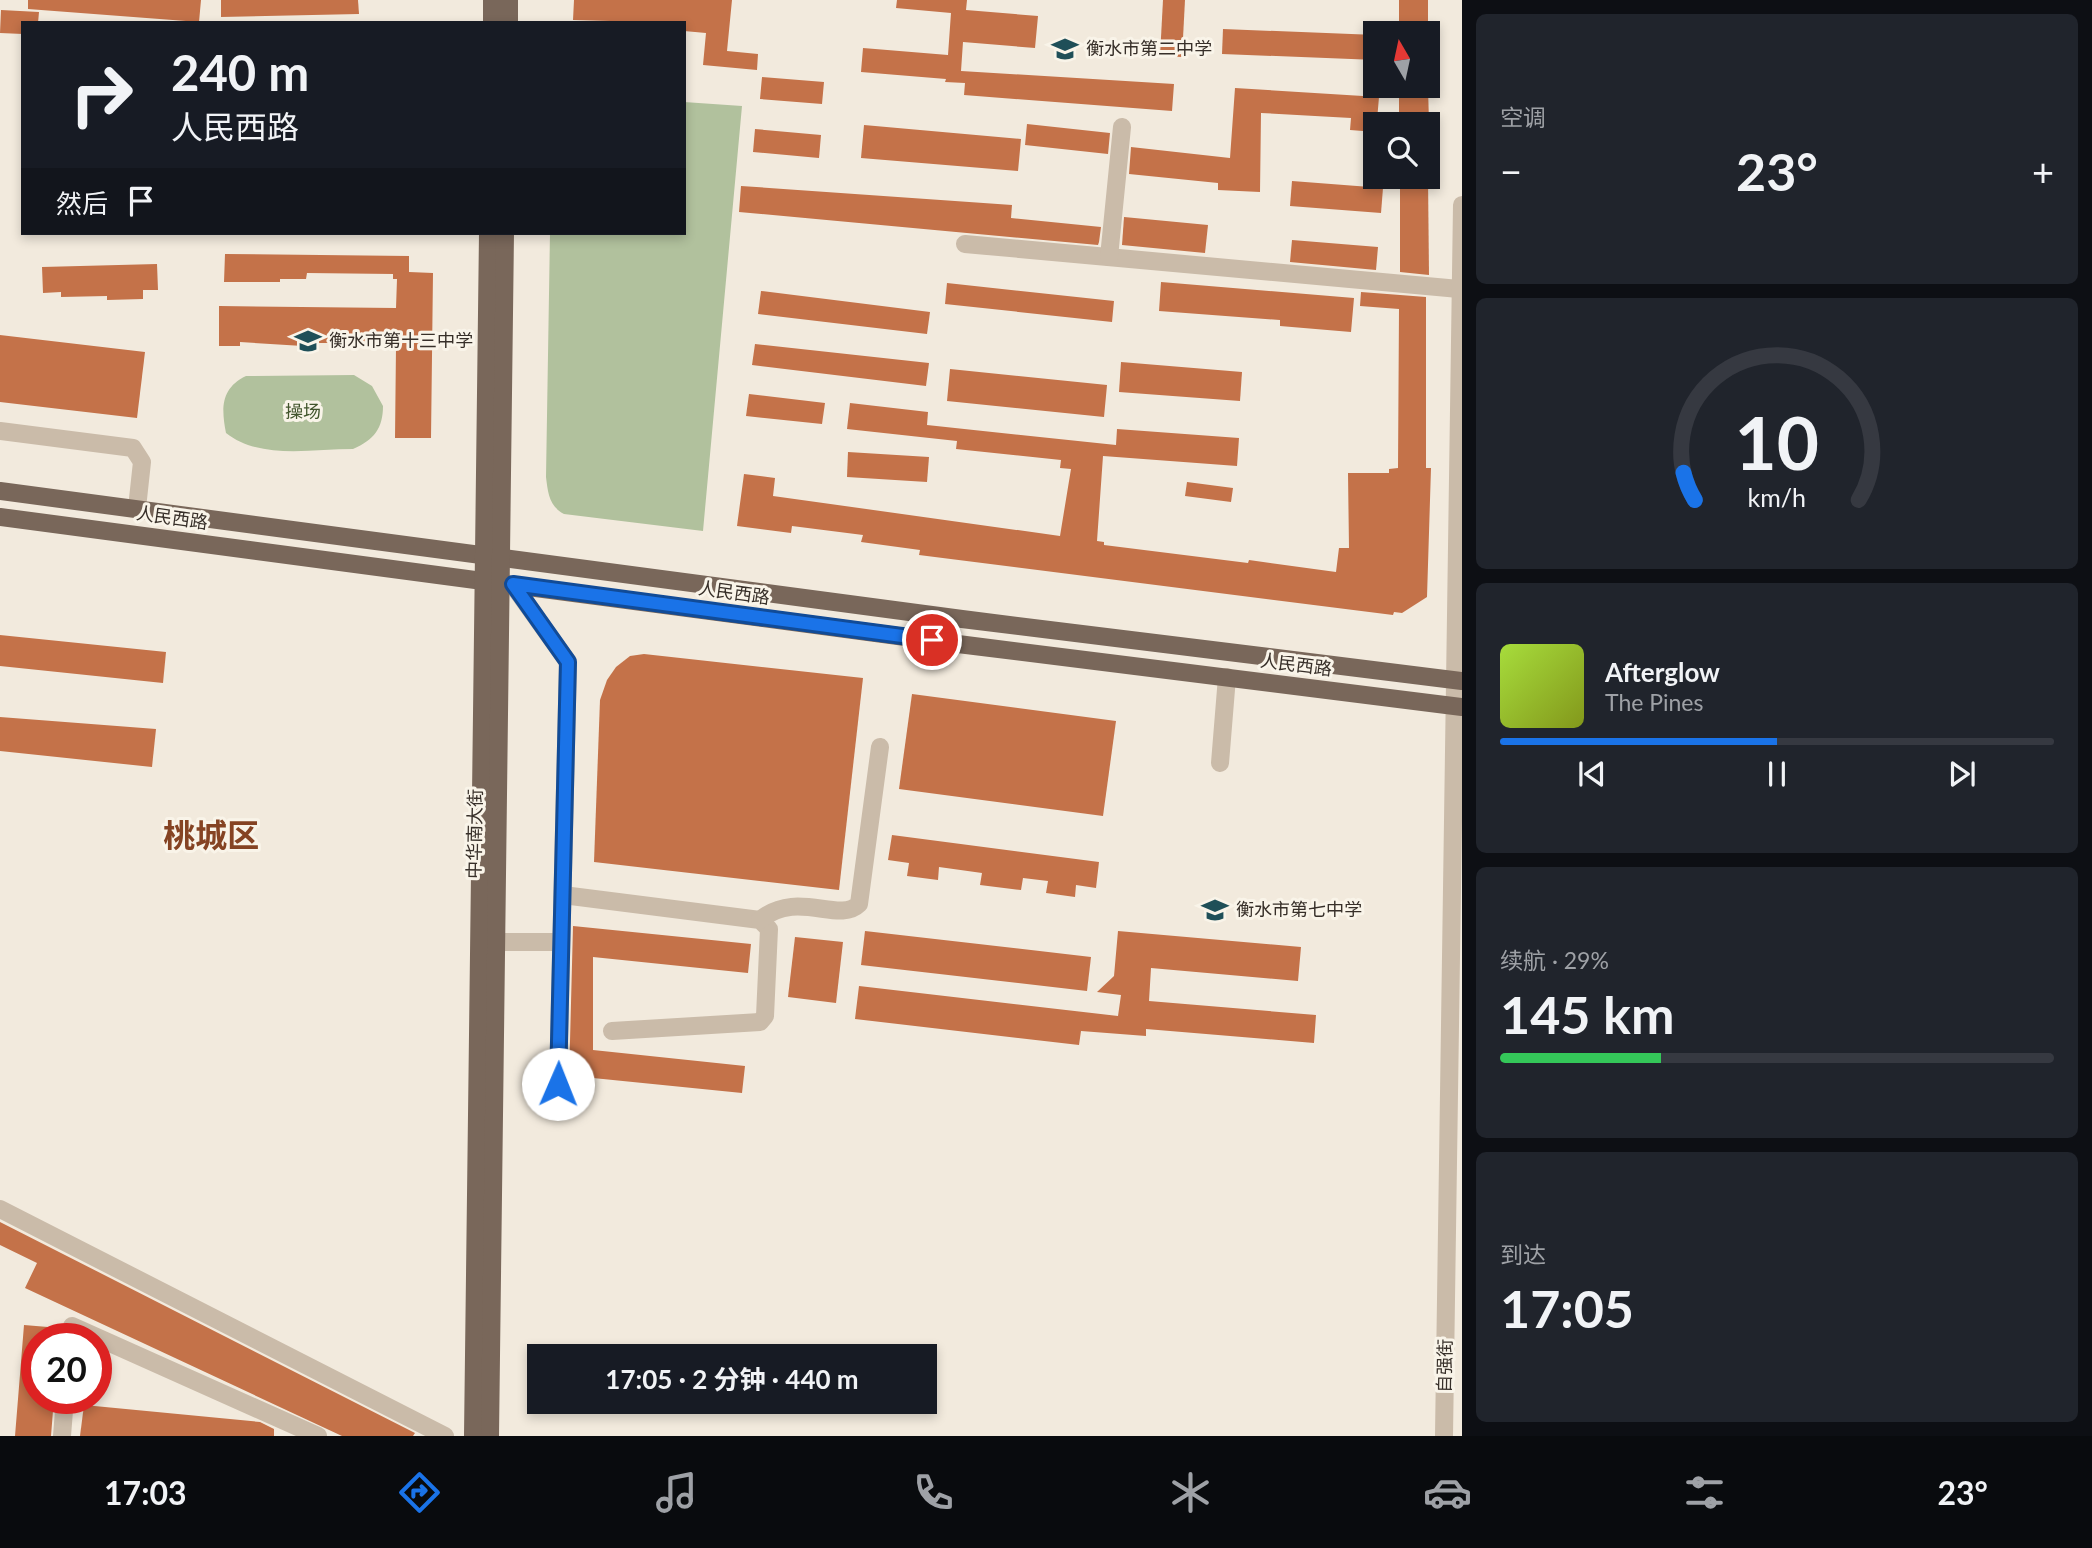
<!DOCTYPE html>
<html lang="zh">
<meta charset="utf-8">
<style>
body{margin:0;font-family:Lato,"Noto Sans SC",sans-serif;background:#20242c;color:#f1f3f6;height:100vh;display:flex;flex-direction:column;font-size:26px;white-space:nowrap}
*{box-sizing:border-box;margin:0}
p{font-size:23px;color:#9ea1a6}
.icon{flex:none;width:38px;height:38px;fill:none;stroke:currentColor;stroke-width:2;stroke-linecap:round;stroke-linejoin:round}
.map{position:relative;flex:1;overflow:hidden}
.sheet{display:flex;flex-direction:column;gap:14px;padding:14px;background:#0d0f14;width:630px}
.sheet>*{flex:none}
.hud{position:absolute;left:21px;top:21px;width:665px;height:214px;border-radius:0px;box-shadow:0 4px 10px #0003;background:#171b24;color:#f1f3f6;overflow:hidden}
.needle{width:46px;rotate:351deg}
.buttons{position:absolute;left:1363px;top:21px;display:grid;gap:14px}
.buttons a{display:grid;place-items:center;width:77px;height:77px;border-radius:0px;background:#171b24;box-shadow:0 4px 10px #0003;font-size:35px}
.speed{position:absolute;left:21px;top:1323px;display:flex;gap:14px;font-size:35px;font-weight:700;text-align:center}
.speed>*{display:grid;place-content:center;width:91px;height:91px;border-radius:50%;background:#171b24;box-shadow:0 4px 10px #0003;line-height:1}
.speed .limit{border:10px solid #d22;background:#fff;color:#111}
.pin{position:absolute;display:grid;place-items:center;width:60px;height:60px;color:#fff;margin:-30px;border:4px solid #fff;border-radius:50%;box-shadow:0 2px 7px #0007}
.me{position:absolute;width:77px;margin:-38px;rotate:1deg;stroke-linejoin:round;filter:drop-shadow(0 0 5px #0008)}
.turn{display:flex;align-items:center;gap:24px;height:147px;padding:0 35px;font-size:32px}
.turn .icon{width:91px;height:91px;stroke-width:2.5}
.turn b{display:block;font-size:49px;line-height:60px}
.then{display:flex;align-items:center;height:66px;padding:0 35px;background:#0003;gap:14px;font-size:26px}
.big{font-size:52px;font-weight:700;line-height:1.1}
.sheet .card{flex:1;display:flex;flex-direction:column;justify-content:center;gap:10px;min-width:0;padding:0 24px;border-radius:10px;background:#20242c}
.sheet .dial{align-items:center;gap:0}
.dial svg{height:182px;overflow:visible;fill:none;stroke:#363941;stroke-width:7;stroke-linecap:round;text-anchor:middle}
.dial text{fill:#f1f3f6;stroke:none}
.song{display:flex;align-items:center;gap:21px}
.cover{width:84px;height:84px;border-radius:10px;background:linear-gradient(135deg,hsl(80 70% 55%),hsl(70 70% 35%))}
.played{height:7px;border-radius:4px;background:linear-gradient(90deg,#1a73e8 50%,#363941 50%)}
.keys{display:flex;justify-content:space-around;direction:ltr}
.heat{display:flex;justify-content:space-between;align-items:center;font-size:38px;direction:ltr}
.charge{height:10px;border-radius:5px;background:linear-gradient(90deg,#34c759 29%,#363941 0)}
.trip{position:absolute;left:527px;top:1344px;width:410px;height:70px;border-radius:0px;background:#171b24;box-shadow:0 4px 10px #0003;font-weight:700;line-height:70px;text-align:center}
.tab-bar{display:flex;height:112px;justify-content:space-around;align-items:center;background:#090b0e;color:#9ea1a6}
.tab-bar .icon{width:49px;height:49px}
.tab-bar .active{color:#1a73e8}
.tab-bar b{font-size:32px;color:#f1f3f6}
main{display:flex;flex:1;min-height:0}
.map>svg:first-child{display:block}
.green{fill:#b1c19d}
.building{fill:#c47249}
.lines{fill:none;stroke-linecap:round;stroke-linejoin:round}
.minor{stroke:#cabba9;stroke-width:18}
.major{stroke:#79675a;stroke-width:18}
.route-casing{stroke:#114b97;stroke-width:18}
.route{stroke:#1a73e8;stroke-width:12}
.labels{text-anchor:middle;stroke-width:6;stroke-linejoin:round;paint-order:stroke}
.poi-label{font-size:18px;fill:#372f29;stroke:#f9f4e9;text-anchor:start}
.park-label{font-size:18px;fill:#42552d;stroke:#f9f4e9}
.street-label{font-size:18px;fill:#372f29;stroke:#f9f4e9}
.town-label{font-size:32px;font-weight:bold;fill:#854323;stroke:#f9f4e9}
</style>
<main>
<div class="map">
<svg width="1462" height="1436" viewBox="0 0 1462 1436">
<rect width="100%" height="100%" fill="#f2eadd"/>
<g class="green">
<path d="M684,102L742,106L703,531L564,514C549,506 548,493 546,477L550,233H684Z"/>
<path d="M354,375L372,386L383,406C383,428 374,440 353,449C311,449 260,460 226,433C221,408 221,388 246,376Z"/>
</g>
<g class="building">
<polygon points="28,0 201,0 199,22 28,9"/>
<polygon points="221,0 358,0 359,14 221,17"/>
<polygon points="574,0 732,0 727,51 758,54 757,70 703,65 706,33 684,31 684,23 573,20"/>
<polygon points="897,0 967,0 966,10 1038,16 1035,48 963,42 961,71 1174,84 1172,111 964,95 965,83 945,82 946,79 861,72 863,48 948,55 951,13 896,8"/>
<polygon points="1163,0 1185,0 1182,57 1160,56"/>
<rect x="1399" y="0" width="29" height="33"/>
<polygon points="1,10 39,12 38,23 23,23 23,34 0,33"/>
<polygon points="1223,29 1376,35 1376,60 1222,54"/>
<polygon points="762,77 824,82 822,104 760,99"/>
<polygon points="1399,86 1428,86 1429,124 1399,124"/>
<polygon points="1235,88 1379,97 1376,132 1350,130 1351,118 1261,113 1260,192 1218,190 1218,183 1129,174 1131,147 1230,158"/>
<polygon points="1027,124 1110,133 1108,154 1025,145"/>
<polygon points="864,125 1021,139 1018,171 861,158"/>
<polygon points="755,129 821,135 819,158 753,152"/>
<polygon points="1400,177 1428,177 1429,275 1400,272"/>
<polygon points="1292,181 1383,188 1381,213 1290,206"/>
<polygon points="741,186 1012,205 1011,218 1101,227 1099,242 1098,245 739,212"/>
<polygon points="1124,217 1208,225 1205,253 1122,245"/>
<polygon points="1292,240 1378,247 1376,270 1290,262"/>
<polygon points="225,254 409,256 409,272 433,273 431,438 395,438 396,347 365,347 365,343 319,343 319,347 240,342 240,346 219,346 219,306 396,308 397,279 393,279 393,274 307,273 306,279 280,279 280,282 224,282"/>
<polygon points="157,264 158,290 143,290 143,299 107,300 107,296 61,297 61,292 43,293 42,267"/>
<polygon points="1161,282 1354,298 1351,332 1280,326 1280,320 1159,311"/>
<polygon points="947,283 1114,301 1112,322 945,304"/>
<polygon points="761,291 930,312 927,334 758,314"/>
<polygon points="1361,292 1426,297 1426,468 1431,468 1427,597 1402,613 1394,612 1393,615 919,555 920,550 861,542 863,535 792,526 791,533 737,526 744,474 775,478 773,496 1060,536 1071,469 1060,468 1061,460 956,449 957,441 847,429 850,403 928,412 927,425 1116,445 1117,429 1239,438 1237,466 1103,456 1097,541 1104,542 1104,545 1248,563 1249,560 1336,572 1339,548 1349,548 1348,473 1389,473 1389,469 1398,468 1399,309 1360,306"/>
<polygon points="0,335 145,352 137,418 0,402"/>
<polygon points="755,344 929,363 926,386 752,365"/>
<polygon points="1121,362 1242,372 1240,401 1119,392"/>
<polygon points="950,369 1107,385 1104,417 947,401"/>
<polygon points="749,394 825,403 822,424 746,416"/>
<polygon points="848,452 929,457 927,482 847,477"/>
<polygon points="1187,482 1233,488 1231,502 1185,496"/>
<polygon points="0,635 166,652 163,683 0,666"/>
<polygon points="644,654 863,678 839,890 594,862 600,700 607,680 616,667 630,656"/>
<polygon points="912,694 1116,721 1103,816 899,789"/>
<polygon points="0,717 156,729 152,767 0,751"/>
<polygon points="892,835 1099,862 1096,888 1076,885 1075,897 1046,893 1048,881 1023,878 1021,890 980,885 982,873 939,867 938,880 907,876 909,863 888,860"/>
<polygon points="573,926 751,944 748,973 593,957 593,1050 745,1066 742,1093 593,1078 569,1080"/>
<polygon points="865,931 1091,957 1087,991 861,965"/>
<polygon points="1118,931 1301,947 1298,981 1151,968 1149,1001 1316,1015 1314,1043 1146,1029 1146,1036 1081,1031 1079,1045 855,1019 859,986 1118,1016 1121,995 1097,992 1114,976"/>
<polygon points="795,937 843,942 836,1003 788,997"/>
<polygon points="0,1222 415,1433 413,1436 342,1436 25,1288 37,1263 0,1245"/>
<polygon points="24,1325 60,1328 60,1339 37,1339 37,1398 54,1398 51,1436 15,1436"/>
<polygon points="84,1405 260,1422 274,1429 274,1436 80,1436"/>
</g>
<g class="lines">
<g class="minor">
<polyline points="965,244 1459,289"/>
<polyline points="1109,257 1122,127"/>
<polyline points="0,431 133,448 142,462 137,508"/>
<polyline points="513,585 568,662 558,1084"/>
<polyline points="1220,763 1227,677"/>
<polyline points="563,895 760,920 769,929 765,1016 760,1022 612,1031"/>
<path d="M760,920C797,889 839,924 859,904L880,747"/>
<polyline points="494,942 561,942"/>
<polyline points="0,1209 445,1436"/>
<polyline points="71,1339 72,1326 318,1436"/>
<polyline points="62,1436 65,1398"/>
<polyline points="1444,1436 1462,205"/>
</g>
<g class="major">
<polyline points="492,23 492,0"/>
<polyline points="509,23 509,0"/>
<polyline points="0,491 962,619 1462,681"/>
<polyline points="0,517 958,644 1462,707"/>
<polyline points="473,1436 488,233"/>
<polyline points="490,1436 505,233"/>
</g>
</g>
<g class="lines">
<g class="route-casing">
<polyline id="route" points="558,1084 568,662 513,584 932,640"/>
</g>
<use href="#route" class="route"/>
</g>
<defs>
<g id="school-bare" transform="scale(2.1)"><path d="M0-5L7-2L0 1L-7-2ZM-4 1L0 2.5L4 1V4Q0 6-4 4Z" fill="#1f4f58" stroke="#f9f4e9" stroke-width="2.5" paint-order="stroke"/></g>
</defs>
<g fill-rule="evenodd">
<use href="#school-bare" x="1065" y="49"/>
<use href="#school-bare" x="308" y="341"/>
<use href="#school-bare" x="1215" y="910"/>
</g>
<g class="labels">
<g class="poi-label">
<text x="1086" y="55">衡水市第二中学</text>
<text x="329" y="347">衡水市第十三中学</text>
<text x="1236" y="916">衡水市第七中学</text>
</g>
<g class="park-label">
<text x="303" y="418">操场</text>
</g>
<g class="street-label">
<text transform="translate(172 518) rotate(8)" y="6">人民西路</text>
<text transform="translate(734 593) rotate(8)" y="6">人民西路</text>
<text transform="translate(1296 665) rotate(7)" y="6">人民西路</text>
<text transform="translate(475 834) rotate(-89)" y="6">中华南大街</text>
<text transform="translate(1445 1366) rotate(-89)" y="6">自强街</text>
</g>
<g class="town-label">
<text x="211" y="847">桃城区</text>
</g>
</g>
</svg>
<div class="buttons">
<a><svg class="needle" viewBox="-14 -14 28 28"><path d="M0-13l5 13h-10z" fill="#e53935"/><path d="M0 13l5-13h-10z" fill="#9ea1a6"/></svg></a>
<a><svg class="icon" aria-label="search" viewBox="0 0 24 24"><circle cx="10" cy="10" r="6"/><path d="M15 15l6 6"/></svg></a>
</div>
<div class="speed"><div class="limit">20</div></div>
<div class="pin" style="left:932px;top:640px;background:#d93025"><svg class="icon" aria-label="arrive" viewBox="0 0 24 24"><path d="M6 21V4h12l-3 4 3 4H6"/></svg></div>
<svg class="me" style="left:558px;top:1084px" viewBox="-20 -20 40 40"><circle r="19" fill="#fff"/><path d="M0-13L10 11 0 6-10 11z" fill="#1a73e8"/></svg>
<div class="trip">17:05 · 2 分钟 · 440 m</div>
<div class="hud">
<div class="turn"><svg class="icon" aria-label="right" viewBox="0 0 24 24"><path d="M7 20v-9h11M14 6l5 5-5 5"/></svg><div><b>240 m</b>人民西路</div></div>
<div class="then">然后<svg class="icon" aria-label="arrive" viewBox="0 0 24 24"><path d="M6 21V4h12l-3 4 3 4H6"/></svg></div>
</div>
</div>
<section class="sheet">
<div class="card"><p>空调</p>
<div class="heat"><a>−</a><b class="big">23°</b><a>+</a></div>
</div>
<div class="card dial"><svg viewBox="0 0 100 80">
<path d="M14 69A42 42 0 1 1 86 69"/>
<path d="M14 69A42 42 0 0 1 9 57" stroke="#1a73e8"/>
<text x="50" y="56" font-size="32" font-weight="700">10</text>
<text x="50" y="72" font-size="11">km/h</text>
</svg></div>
<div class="card">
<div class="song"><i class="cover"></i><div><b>Afterglow</b><p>The Pines</p></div></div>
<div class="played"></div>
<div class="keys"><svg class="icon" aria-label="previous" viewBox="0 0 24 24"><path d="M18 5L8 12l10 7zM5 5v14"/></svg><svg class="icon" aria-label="pause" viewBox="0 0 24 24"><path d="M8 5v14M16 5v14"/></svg><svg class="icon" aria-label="next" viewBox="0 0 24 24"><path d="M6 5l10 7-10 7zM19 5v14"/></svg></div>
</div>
<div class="card"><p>续航 · 29%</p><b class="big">145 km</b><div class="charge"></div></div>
<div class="card"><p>到达</p><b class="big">17:05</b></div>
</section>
</main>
<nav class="tab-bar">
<b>17:03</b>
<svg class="icon active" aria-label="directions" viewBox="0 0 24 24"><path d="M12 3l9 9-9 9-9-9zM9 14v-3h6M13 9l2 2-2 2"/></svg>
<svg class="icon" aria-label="music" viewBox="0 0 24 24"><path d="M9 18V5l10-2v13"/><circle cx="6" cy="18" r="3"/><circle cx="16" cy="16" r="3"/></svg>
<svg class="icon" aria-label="phone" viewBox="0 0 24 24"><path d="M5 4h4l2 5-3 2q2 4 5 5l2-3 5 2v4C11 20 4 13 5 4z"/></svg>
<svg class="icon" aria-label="climate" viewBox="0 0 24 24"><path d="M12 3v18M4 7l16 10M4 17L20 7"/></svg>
<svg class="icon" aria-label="car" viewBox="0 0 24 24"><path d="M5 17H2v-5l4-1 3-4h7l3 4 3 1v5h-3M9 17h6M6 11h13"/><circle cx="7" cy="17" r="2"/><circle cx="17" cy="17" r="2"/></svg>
<svg class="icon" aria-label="filters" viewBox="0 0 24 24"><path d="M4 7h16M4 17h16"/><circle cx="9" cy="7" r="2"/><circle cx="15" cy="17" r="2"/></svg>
<b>23°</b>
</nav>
